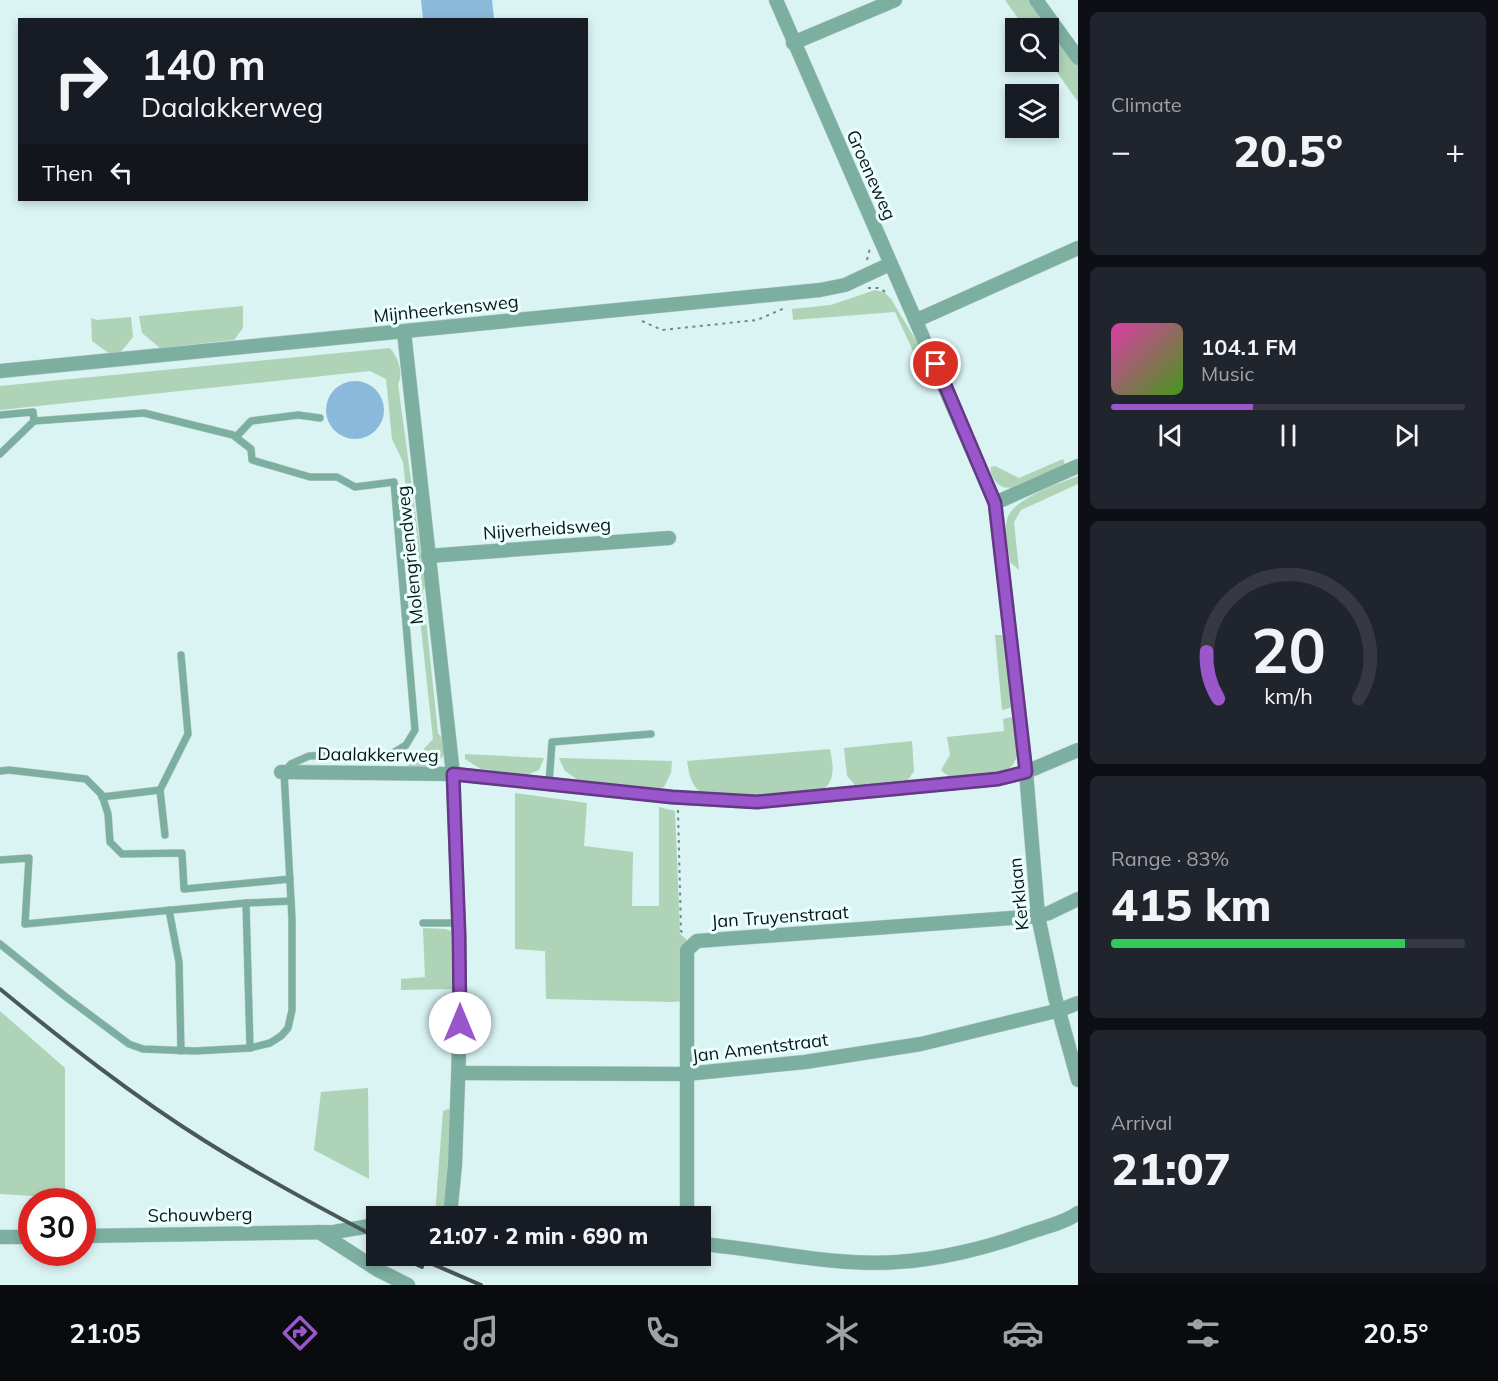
<!DOCTYPE html>
<meta charset="utf-8">
<style>
body{margin:0;font-family:Mulish,sans-serif;background:#20242c;color:#f1f3f6;height:100vh;display:flex;flex-direction:column;font-size:22px;white-space:nowrap}
*{box-sizing:border-box;margin:0}
p{font-size:20px;color:#9ea1a6}
.icon{flex:none;width:33px;height:33px;fill:none;stroke:currentColor;stroke-width:2;stroke-linecap:round;stroke-linejoin:round}
.map{position:relative;flex:1;overflow:hidden}
.panel{display:flex;flex-direction:column;gap:12px;padding:12px;background:#0d0f14;width:420px}
.panel>*{flex:none}
.top-card{position:absolute;left:18px;top:18px;width:570px;height:183px;border-radius:0px;box-shadow:0 3px 9px #0003;background:#171b24;color:#f1f3f6;overflow:hidden}
.tools{position:absolute;left:1005px;top:18px;display:grid;gap:12px}
.tools a{display:grid;place-items:center;width:54px;height:54px;border-radius:0px;background:#171b24;box-shadow:0 3px 9px #0003;font-size:30px}
.speed{position:absolute;left:18px;top:1188px;display:flex;gap:12px;font-size:30px;font-weight:700;text-align:center}
.speed>*{display:grid;place-content:center;width:78px;height:78px;border-radius:50%;background:#171b24;box-shadow:0 3px 9px #0003;line-height:1}
.speed .limit{border:9px solid #d22;background:#fff;color:#111}
.pin{position:absolute;display:grid;place-items:center;width:51px;height:51px;color:#fff;margin:-26px;border:3px solid #fff;border-radius:50%;box-shadow:0 2px 6px #0007}
.me{position:absolute;width:66px;margin:-33px;rotate:0deg;stroke-linejoin:round;filter:drop-shadow(0 0 4px #0008)}
.turn{display:flex;align-items:center;gap:21px;height:126px;padding:0 24px;font-size:27px}
.turn .icon{width:78px;height:78px;stroke-width:2.5}
.turn b{display:block;font-size:42px;line-height:51px}
.then{display:flex;align-items:center;height:57px;padding:0 24px;background:#0003;gap:12px;font-size:22px}
.big{font-size:45px;font-weight:800;line-height:1.1}
.panel .tile{flex:1;display:flex;flex-direction:column;justify-content:center;gap:9px;min-width:0;padding:0 21px;border-radius:9px;background:#20242c}
.panel .dial{align-items:center;gap:0}
.dial svg{height:156px;overflow:visible;fill:none;stroke:#363941;stroke-width:7;stroke-linecap:round;text-anchor:middle}
.dial text{fill:#f1f3f6;stroke:none}
.song{display:flex;align-items:center;gap:18px}
.cover{width:72px;height:72px;border-radius:9px;background:linear-gradient(135deg,hsl(320 70% 55%),hsl(100 70% 35%))}
.played{height:6px;border-radius:3px;background:linear-gradient(90deg,#9a56cb 40%,#363941 40%)}
.keys{display:flex;justify-content:space-around;direction:ltr}
.heat{display:flex;justify-content:space-between;align-items:center;font-size:33px;direction:ltr}
.charge{height:9px;border-radius:4px;background:linear-gradient(90deg,#34c759 83%,#363941 0)}
.trip{position:absolute;left:366px;top:1206px;width:345px;height:60px;border-radius:0px;background:#171b24;box-shadow:0 3px 9px #0003;font-weight:800;line-height:60px;text-align:center}
.dock{display:flex;height:96px;justify-content:space-around;align-items:center;background:#090b0e;color:#9ea1a6}
.dock .icon{width:42px;height:42px}
.dock .selected{color:#9a56cb}
.dock b{font-size:27px;color:#f1f3f6}
main{display:flex;flex:1;min-height:0}
.map>svg:first-child{display:block}
.green{fill:#aed3b6}
.water{fill:#8bb9db}
.lines{fill:none;stroke-linecap:round;stroke-linejoin:round}
.service-casing{stroke:#b9cfcf;stroke-width:8}
.minor-casing{stroke:#b9cfcf;stroke-width:15}
.path{stroke:#768787;stroke-width:2;stroke-dasharray:3 4.5;stroke-linecap:butt}
.service{stroke:#7dafa0;stroke-width:7}
.minor{stroke:#7dafa0;stroke-width:14}
.rail{stroke:#4a5858;stroke-width:4}
.route-casing{stroke:#643884;stroke-width:15}
.route{stroke:#9a56cb;stroke-width:10}
.labels{text-anchor:middle;stroke-width:6;stroke-linejoin:round;paint-order:stroke}
.street-label{font-size:18px;fill:#0c1515;stroke:#ebffff}
</style>
<main>
<div class="map">
<svg width="1078" height="1285" viewBox="0 0 1078 1285">
<rect width="100%" height="100%" fill="#daf3f3"/>
<g class="green">
<polygon points="1005,0 1030,0 1078,65 1078,102 1049,61 1048,28 1025,28"/>
<polygon points="875,290 884,292 891,299 923,352 920,366 895,312 793,320 792,309 831,305"/>
<polygon points="243,306 243,328 234,340 160,348 142,333 139,316"/>
<polygon points="131,317 133,337 120,353 110,354 92,341 91,318 97,320"/>
<path d="M390,348C398,358 404,372 398,384L422,562C426,573 429,580 423,591L438,733L445,742L443,756L433,767L405,769L433,739L403,462L392,439L386,379L370,371L0,410V386Z"/>
<path d="M1063,459L1065,465C1049,473 1013,497 998,484C993,479 990,474 991,467L995,466L1019,478Z"/>
<path d="M1078,476V484L1021,510L1014,522L1019,570L1010,562C1009,550 1003,532 1007,520C1012,498 1059,484 1078,476Z"/>
<polygon points="995,635 1001,635 1006,638 1014,705 1010,708 1002,710"/>
<path d="M1011,717L1016,721C1017,734 1021,751 1014,763C1006,777 972,780 957,779C951,778 945,774 941,770L950,755L947,737L1004,731L1003,719Z"/>
<polygon points="912,741 914,771 908,780 855,785 847,776 844,748"/>
<path d="M830,749C832,761 836,776 827,786C825,788 818,792 815,793C798,799 712,802 699,791C690,783 689,772 687,761Z"/>
<polygon points="465,754 544,758 539,770 524,776 492,773 492,770 481,769 465,759"/>
<polygon points="559,758 672,761 671,773 664,787 654,790 581,782 565,771"/>
<polygon points="515,793 587,803 584,846 633,852 632,906 659,906 659,807 675,811 680,934 686,939 686,1001 672,1002 546,999 545,951 515,949"/>
<polygon points="423,928 445,929 451,931 452,989 401,990 401,979 425,977"/>
<polygon points="0,1011 65,1068 65,1195 33,1196 0,1194"/>
<polygon points="368,1088 369,1179 314,1150 321,1092"/>
<polygon points="451,1108 446,1204 441,1212 435,1215 443,1111"/>
</g>
<g class="water">
<polygon points="421,0 492,0 494,19 423,19"/>
<circle cx="355" cy="410" r="29"/>
</g>
<g class="lines">
<g class="service-casing">
<g id="service">
<polyline points="0,415 33,412 34,421"/>
<polyline points="236,437 251,421 298,415 320,418"/>
<polyline points="0,454 34,421 144,413 233,435 251,449 252,460 310,477 337,477 355,487 394,482 415,730 406,745 393,753 309,756 291,764 284,772 292,919 292,1010 288,1028 281,1036 270,1043 250,1048 195,1051 143,1049 129,1044 66,997 0,944"/>
<polyline points="0,771 9,770 86,779 102,795 108,814 110,842 122,854 182,853 184,889 290,879"/>
<polyline points="549,784 552,742 651,734"/>
<polyline points="160,790 165,835"/>
<polyline points="102,797 160,790 188,734 181,655"/>
<polyline points="0,860 29,858 25,924 246,903 291,901"/>
<polyline points="246,903 250,1048"/>
<polyline points="169,910 179,962 181,1051"/>
<polyline points="423,923 459,923"/>
</g>
</g>
<g class="minor-casing">
<g id="minor">
<polyline points="776,0 995,503 1026,772 1038,916 1055,997 1078,1080"/>
<polyline points="1036,0 1078,58"/>
<polyline points="793,43 895,0"/>
<polyline points="917,320 1078,248"/>
<polyline points="404,332 453,774 459,935 460,1023 455,1164 450,1216"/>
<polyline points="0,371 820,290 845,285 890,264"/>
<polyline points="995,503 1078,466"/>
<polyline points="428,556 669,538"/>
<polyline points="281,772 453,774 672,797 757,802 998,779 1026,772 1078,750"/>
<polyline points="459,1073 686,1074 805,1062 921,1044 1060,1010 1078,1003"/>
<polyline points="687,1216 687,950 697,941 1038,916 1049,913 1078,899"/>
<polyline points="319,1232 378,1270 408,1285"/>
<polyline points="82,1236 334,1232 376,1225"/>
<polyline points="0,1237 32,1237"/>
<path d="M700,1244C763,1249 835,1267 897,1262C936,1260 986,1248 1022,1235C1040,1228 1063,1224 1078,1213"/>
</g>
</g>
<g class="path">
<polyline points="867,260 870,248"/>
<polyline points="868,288 878,288 888,293"/>
<polyline points="642,321 662,330 757,320 787,307"/>
<polyline points="678,810 681,931 684,935"/>
</g>
<use href="#service" class="service"/>
<use href="#minor" class="minor"/>
<g class="rail">
<path d="M0,989C66,1043 133,1096 205,1141C261,1176 318,1207 376,1237"/>
<polyline points="398,1256 422,1267"/>
<polyline points="414,1256 481,1285"/>
</g>
</g>
<g class="lines">
<g class="route-casing">
<polyline id="route" points="460,1023 459,935 453,774 672,797 757,802 998,779 1026,772 995,503 936,364"/>
</g>
<use href="#route" class="route"/>
</g>
<g class="labels">
<g class="street-label">
<text transform="translate(871 175) rotate(66)" y="6">Groeneweg</text>
<text transform="translate(446 309) rotate(-6)" y="6">Mijnheerkensweg</text>
<text transform="translate(547 529) rotate(-4)" y="6">Nijverheidsweg</text>
<text transform="translate(410 555) rotate(-96)" y="6">Molengriendweg</text>
<text transform="translate(378 755) rotate(1)" y="6">Daalakkerweg</text>
<text transform="translate(1019 894) rotate(-96)" y="6">Kerklaan</text>
<text transform="translate(780 917) rotate(-4)" y="6">Jan Truyenstraat</text>
<text transform="translate(760 1048) rotate(-7)" y="6">Jan Amentstraat</text>
<text transform="translate(200 1215) rotate(-1)" y="6">Schouwberg</text>
</g>
</g>
</svg>
<div class="tools">
<a><svg class="icon" aria-label="search" viewBox="0 0 24 24"><circle cx="10" cy="10" r="6"/><path d="M15 15l6 6"/></svg></a>
<a><svg class="icon" aria-label="layers" viewBox="0 0 24 24"><path d="M12 4l9 5-9 5-9-5zM3 14l9 5 9-5"/></svg></a>
</div>
<div class="speed"><div class="limit">30</div></div>
<div class="pin" style="left:936px;top:364px;background:#d93025"><svg class="icon" aria-label="arrive" viewBox="0 0 24 24"><path d="M6 21V4h12l-3 4 3 4H6"/></svg></div>
<svg class="me" style="left:460px;top:1023px" viewBox="-20 -20 40 40"><circle r="19" fill="#fff"/><path d="M0-13L10 11 0 6-10 11z" fill="#9a56cb"/></svg>
<div class="trip">21:07 · 2 min · 690 m</div>
<div class="top-card">
<div class="turn"><svg class="icon" aria-label="right" viewBox="0 0 24 24"><path d="M7 20v-9h11M14 6l5 5-5 5"/></svg><div><b>140 m</b>Daalakkerweg</div></div>
<div class="then">Then<svg class="icon" aria-label="left" viewBox="0 0 24 24"><path d="M17 20v-9H6M10 6l-5 5 5 5"/></svg></div>
</div>
</div>
<section class="panel">
<div class="tile"><p>Climate</p>
<div class="heat"><a>−</a><b class="big">20.5°</b><a>+</a></div>
</div>
<div class="tile">
<div class="song"><i class="cover"></i><div><b>104.1 FM</b><p>Music</p></div></div>
<div class="played"></div>
<div class="keys"><svg class="icon" aria-label="previous" viewBox="0 0 24 24"><path d="M18 5L8 12l10 7zM5 5v14"/></svg><svg class="icon" aria-label="pause" viewBox="0 0 24 24"><path d="M8 5v14M16 5v14"/></svg><svg class="icon" aria-label="next" viewBox="0 0 24 24"><path d="M6 5l10 7-10 7zM19 5v14"/></svg></div>
</div>
<div class="tile dial"><svg viewBox="0 0 100 80">
<path d="M14 69A42 42 0 1 1 86 69"/>
<path d="M14 69A42 42 0 0 1 8 45" stroke="#9a56cb"/>
<text x="50" y="56" font-size="32" font-weight="700">20</text>
<text x="50" y="72" font-size="11">km/h</text>
</svg></div>
<div class="tile"><p>Range · 83%</p><b class="big">415 km</b><div class="charge"></div></div>
<div class="tile"><p>Arrival</p><b class="big">21:07</b></div>
</section>
</main>
<nav class="dock">
<b>21:05</b>
<svg class="icon selected" aria-label="directions" viewBox="0 0 24 24"><path d="M12 3l9 9-9 9-9-9zM9 14v-3h6M13 9l2 2-2 2"/></svg>
<svg class="icon" aria-label="music" viewBox="0 0 24 24"><path d="M9 18V5l10-2v13"/><circle cx="6" cy="18" r="3"/><circle cx="16" cy="16" r="3"/></svg>
<svg class="icon" aria-label="phone" viewBox="0 0 24 24"><path d="M5 4h4l2 5-3 2q2 4 5 5l2-3 5 2v4C11 20 4 13 5 4z"/></svg>
<svg class="icon" aria-label="climate" viewBox="0 0 24 24"><path d="M12 3v18M4 7l16 10M4 17L20 7"/></svg>
<svg class="icon" aria-label="car" viewBox="0 0 24 24"><path d="M5 17H2v-5l4-1 3-4h7l3 4 3 1v5h-3M9 17h6M6 11h13"/><circle cx="7" cy="17" r="2"/><circle cx="17" cy="17" r="2"/></svg>
<svg class="icon" aria-label="filters" viewBox="0 0 24 24"><path d="M4 7h16M4 17h16"/><circle cx="9" cy="7" r="2"/><circle cx="15" cy="17" r="2"/></svg>
<b>20.5°</b>
</nav>
